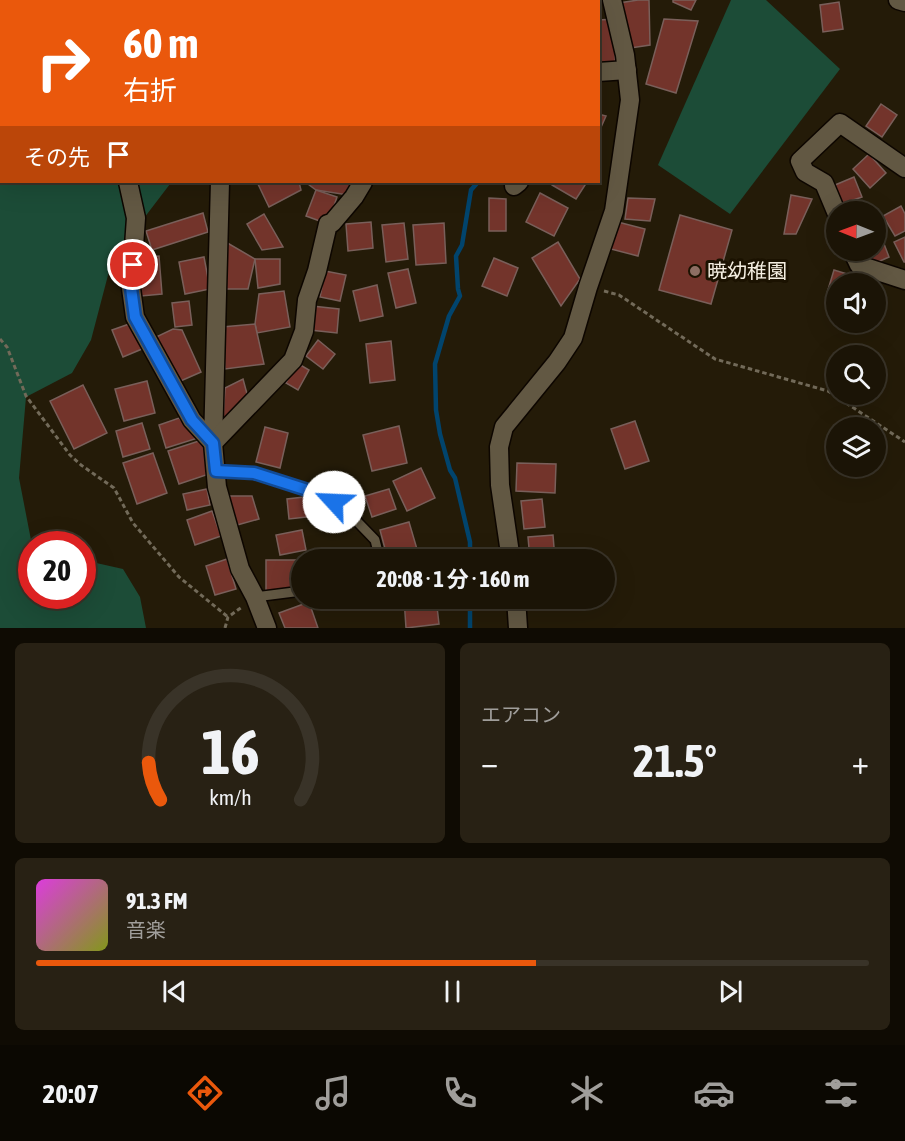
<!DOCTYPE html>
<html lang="ja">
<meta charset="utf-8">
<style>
body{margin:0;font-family:"Asap Condensed","Noto Sans JP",sans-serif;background:#282114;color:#f1f3f6;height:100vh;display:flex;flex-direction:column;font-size:22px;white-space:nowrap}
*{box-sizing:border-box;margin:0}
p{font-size:20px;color:#a09e9b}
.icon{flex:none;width:33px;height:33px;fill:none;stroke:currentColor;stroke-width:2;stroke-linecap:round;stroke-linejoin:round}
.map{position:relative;height:628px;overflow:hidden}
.sheet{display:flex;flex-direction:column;gap:15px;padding:15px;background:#0f0b03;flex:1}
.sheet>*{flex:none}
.guide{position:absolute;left:0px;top:0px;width:600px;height:183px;box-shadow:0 6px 24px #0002,0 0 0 2px #393328;background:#ea580c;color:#fff;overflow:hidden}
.needle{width:39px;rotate:271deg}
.fabs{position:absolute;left:826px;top:201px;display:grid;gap:12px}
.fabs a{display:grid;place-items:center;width:60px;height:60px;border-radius:50%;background:#1b1406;box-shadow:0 6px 24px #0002,0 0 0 2px #393328;font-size:30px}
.speed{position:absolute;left:18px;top:531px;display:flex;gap:12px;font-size:30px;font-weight:700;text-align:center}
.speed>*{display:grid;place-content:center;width:78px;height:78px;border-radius:50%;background:#1b1406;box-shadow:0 6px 24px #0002,0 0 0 2px #393328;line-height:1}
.speed .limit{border:9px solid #d22;background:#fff;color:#111}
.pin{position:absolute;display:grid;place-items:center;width:51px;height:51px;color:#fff;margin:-26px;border:3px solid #fff;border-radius:50%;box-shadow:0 2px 6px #0007}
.me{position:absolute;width:66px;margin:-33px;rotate:295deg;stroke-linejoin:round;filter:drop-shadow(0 0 4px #0008)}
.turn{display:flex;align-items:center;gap:21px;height:126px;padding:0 24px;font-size:27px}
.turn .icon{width:78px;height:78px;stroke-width:2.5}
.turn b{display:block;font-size:42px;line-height:51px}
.then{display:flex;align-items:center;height:57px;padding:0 24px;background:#0003;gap:12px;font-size:22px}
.big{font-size:45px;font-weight:700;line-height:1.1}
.sheet .card{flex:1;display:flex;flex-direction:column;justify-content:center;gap:9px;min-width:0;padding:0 21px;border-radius:9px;background:#282114}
.sheet .dial{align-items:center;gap:0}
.dial svg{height:156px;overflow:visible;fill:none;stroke:#393328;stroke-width:7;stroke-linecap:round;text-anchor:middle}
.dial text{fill:#f1f3f6;stroke:none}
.song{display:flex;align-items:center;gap:18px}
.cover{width:72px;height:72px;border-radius:9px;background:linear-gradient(135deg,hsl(300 70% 55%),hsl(70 70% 35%))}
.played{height:6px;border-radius:3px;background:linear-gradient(90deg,#ea580c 60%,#393328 60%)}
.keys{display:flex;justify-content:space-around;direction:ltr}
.heat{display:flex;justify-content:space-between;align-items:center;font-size:33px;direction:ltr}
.sheet .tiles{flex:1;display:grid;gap:15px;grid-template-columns:1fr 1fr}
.card:last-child{grid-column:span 2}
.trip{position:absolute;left:291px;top:549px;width:324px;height:60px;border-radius:30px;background:#1b1406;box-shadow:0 6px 24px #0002,0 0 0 2px #393328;font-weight:700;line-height:60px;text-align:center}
.tabs{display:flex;height:96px;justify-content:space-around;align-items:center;background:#0b0802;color:#a09e9b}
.tabs .icon{width:42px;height:42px}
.tabs .active{color:#ea580c}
.tabs b{font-size:27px;color:#f1f3f6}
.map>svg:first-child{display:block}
.green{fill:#1c4c37}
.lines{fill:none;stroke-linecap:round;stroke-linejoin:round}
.stream{stroke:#01446d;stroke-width:4.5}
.building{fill:#73342b;stroke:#795f5a;stroke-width:1.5}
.service-casing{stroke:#0d0600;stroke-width:12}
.minor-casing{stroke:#0d0600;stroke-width:21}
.path{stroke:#726a59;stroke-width:3;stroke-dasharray:4.5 3;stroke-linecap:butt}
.service{stroke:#625843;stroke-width:9}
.minor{stroke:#625843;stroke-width:18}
.route-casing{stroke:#114b97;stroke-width:15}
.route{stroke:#1a73e8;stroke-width:10}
.education-dot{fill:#8d6e63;stroke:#1b1201;stroke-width:2}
.labels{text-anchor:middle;stroke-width:6;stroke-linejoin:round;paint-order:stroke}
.poi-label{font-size:20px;fill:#f5efe2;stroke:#1b1201;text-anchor:start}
</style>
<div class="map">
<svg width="905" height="628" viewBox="0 0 905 628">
<rect width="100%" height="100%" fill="#241b08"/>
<g class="green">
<polygon points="0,0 39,0 40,1 2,2 2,182 170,182 170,184 112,260 91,340 72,373 26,397 19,478 31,540 41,544 32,544 32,596 82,596 83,560 123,569 140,597 146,628 0,628"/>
<polygon points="731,0 766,0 840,69 730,214 658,165"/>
</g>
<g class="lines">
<g class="stream">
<polyline points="553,0 553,2"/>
<polyline points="470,560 470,542 455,478 450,470 440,434 436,410 435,364 449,316 460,296 458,289 456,256 462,245 471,190 478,182"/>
<polyline points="470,628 470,598"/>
</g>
</g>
<g class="building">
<rect x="353" y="0" width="23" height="2"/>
<polygon points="638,0 649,0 650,45 624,49 619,3"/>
<polygon points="673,0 696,0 691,10 673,2"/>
<polygon points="839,2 843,29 823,32 820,5"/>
<polygon points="616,19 615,64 598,64 598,20"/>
<polygon points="664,19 698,21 676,93 646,84"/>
<polygon points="881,104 897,115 882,137 866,126"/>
<polygon points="598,114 606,116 598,134"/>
<polygon points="869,154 886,173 870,188 853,169"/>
<polygon points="854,177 862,197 842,204 835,185"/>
<polygon points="257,182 299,182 301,190 269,207"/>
<polygon points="309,182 352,182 348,195 316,190 308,184"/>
<polygon points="552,182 587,182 576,199 552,185"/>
<polygon points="316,190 337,197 328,224 306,216"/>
<polygon points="540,193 568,208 554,236 526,222"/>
<polygon points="791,195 812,199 796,234 784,234"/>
<polygon points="489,198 506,199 506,231 489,231"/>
<polygon points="628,198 655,199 650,221 625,219"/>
<polygon points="901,206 905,214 905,231 895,236 883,216"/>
<polygon points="203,213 208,232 152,250 146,231"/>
<polygon points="264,214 283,247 262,250 247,224"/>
<polygon points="680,215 732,230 711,304 659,290"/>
<polygon points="614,221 645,229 638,256 607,248"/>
<polygon points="371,222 373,248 348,251 346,224"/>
<polygon points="404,223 408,259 386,262 382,225"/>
<polygon points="444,223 446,263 416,265 413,225"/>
<polygon points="881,236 889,257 871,265 865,250 876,250 876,238"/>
<polygon points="905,237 905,262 904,262 894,242"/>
<polygon points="224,241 255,259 248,289 223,289"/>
<polygon points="558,242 580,279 561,306 532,258"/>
<polygon points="159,256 162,294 141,296 138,258"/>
<polygon points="204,257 210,289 185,294 179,262"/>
<polygon points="494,258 518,268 507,296 482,286"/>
<polygon points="255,259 280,259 280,284 258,288"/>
<polygon points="408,269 416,303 396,308 388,273"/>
<polygon points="834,270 857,277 855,284 837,284 837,296 827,293"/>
<polygon points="325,271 346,275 340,301 320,297"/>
<polygon points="377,285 383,316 360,321 353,291"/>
<polygon points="284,291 290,327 257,333 255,324 259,294"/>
<polygon points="189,301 192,325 175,327 172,303"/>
<polygon points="312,306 339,309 337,333 310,330"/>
<polygon points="132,323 142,349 123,357 112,330"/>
<polygon points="255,324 264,364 225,369 222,327"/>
<polygon points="173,329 182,330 201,372 176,383 156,337"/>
<polygon points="318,340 335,354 323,369 306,356"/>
<polygon points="391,341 395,380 370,383 366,344"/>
<polygon points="297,363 309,370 298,390 286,383"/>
<polygon points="243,379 250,405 223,420 225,388"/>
<polygon points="147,381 155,413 124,421 115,389"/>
<polygon points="83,385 107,433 74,449 50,401"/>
<polygon points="179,418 198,438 166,448 159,425"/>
<polygon points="635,421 649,461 625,469 611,429"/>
<polygon points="142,423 150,449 123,457 116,431"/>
<polygon points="399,426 407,463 372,471 363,435"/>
<polygon points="265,427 288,433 280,468 256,462"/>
<polygon points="208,438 206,475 179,484 168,451"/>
<polygon points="153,453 167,493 137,504 123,463"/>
<polygon points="517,463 556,464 555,493 516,491"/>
<polygon points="421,468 435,498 407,511 393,481"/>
<polygon points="207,489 210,505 187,510 183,494"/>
<polygon points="389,489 396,509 372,517 365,496"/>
<polygon points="229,496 252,496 259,519 237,525"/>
<polygon points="313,496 315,516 289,519 287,499"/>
<polygon points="542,499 545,527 524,529 521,501"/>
<polygon points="212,511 221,536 195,545 187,520"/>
<polygon points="409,522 419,556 407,560 388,560 380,530"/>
<polygon points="302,530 306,550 280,555 276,535"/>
<polygon points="553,535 555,560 530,560 528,537"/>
<polygon points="227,559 236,589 215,595 206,566"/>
<rect x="266" y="560" width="36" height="31"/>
<polygon points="404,598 436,598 439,624 406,628"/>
<polygon points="309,602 318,628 285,628 279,613"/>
</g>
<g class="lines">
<g class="service-casing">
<g id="service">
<polyline points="215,471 254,473 320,494 347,511 375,540 380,560"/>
<polyline points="255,597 302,591"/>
<polyline points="391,598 392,603"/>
</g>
</g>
<g class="minor-casing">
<g id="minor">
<polyline points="222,0 222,2"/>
<polyline points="495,0 498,2"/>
<polyline points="898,0 905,2"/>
<polyline points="131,2 131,0"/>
<polyline points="431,2 432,0"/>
<polyline points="598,72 627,70"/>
<polyline points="128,182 136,218 131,288 135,317 192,420 213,443"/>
<polyline points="220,182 213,443 217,487 240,569 255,597 267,628"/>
<polyline points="514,186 519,182"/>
<polyline points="837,214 824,183 805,172 800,161 840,123 905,168"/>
<polyline points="852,250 859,265 905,280"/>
<polyline points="213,443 293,360 304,331 307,300 317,271 328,224 332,223 354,197 363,182"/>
<polyline points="511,560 500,485 499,447 504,427 557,362 573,338 588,287 614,211 630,100 625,55 612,0"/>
<polyline points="516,598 518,628"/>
</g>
</g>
<g class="path">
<polyline points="604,291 619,295 715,359 828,391 905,442"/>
<polyline points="0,339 7,347 26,396 70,455 81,465 114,488 133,523 179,577 228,617"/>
<polyline points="225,628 228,617 242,607"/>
</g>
<use href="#service" class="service"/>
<use href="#minor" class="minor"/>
</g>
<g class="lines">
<g class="route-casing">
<polyline id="route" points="133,265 131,288 135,317 192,420 213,443 216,471 254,473 320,494 334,502"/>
</g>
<use href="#route" class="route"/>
</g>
<circle class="education-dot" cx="695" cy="271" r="6"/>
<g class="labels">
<g class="poi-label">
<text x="707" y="278">暁幼稚園</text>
</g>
</g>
</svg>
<div class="fabs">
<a><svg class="needle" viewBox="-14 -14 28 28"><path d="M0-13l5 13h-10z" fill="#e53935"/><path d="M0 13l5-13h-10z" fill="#a09e9b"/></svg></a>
<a><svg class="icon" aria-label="sound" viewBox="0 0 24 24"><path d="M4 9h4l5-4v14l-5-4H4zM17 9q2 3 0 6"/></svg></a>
<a><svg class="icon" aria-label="search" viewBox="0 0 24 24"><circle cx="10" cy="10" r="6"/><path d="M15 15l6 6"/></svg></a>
<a><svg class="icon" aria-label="layers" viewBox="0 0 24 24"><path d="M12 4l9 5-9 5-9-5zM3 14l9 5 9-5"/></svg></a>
</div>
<div class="speed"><div class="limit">20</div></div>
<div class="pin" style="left:133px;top:265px;background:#d93025"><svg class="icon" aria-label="arrive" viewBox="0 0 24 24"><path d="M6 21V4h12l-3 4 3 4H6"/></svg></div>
<svg class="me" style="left:334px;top:502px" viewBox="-20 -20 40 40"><circle r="19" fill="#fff"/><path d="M0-13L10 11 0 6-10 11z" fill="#1a73e8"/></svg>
<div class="trip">20:08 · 1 分 · 160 m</div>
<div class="guide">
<div class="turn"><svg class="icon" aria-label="right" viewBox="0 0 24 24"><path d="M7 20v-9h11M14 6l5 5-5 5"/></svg><div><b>60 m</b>右折</div></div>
<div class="then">その先<svg class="icon" aria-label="arrive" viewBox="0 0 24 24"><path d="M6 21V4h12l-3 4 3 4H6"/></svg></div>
</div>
</div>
<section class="sheet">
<div class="tiles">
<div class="card dial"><svg viewBox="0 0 100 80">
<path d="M14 69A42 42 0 1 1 86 69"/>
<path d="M14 69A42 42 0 0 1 8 50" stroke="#ea580c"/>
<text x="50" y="56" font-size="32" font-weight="700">16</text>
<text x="50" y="72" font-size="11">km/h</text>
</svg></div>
<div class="card"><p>エアコン</p>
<div class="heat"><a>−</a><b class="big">21.5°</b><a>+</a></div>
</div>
<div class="card">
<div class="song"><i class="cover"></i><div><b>91.3 FM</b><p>音楽</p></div></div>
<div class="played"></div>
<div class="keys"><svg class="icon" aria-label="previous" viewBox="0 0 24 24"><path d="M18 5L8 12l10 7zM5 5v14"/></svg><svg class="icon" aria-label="pause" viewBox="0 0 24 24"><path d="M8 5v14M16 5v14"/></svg><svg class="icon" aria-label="next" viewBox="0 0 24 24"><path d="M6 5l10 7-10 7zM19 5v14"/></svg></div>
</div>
</div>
</section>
<nav class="tabs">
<b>20:07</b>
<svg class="icon active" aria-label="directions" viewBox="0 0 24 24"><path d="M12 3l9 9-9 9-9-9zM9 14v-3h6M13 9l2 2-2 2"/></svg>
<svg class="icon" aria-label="music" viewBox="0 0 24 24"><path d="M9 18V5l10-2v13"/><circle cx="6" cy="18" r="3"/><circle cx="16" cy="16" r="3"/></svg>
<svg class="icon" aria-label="phone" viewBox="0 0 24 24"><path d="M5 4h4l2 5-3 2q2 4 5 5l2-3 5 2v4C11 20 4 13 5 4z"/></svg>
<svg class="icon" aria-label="climate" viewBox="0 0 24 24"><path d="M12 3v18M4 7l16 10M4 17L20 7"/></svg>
<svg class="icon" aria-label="car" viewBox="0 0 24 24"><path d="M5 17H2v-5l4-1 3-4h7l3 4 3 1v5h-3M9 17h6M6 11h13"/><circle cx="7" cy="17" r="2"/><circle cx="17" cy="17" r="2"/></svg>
<svg class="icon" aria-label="filters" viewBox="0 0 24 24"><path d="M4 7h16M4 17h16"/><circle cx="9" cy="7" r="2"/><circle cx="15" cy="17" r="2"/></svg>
</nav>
